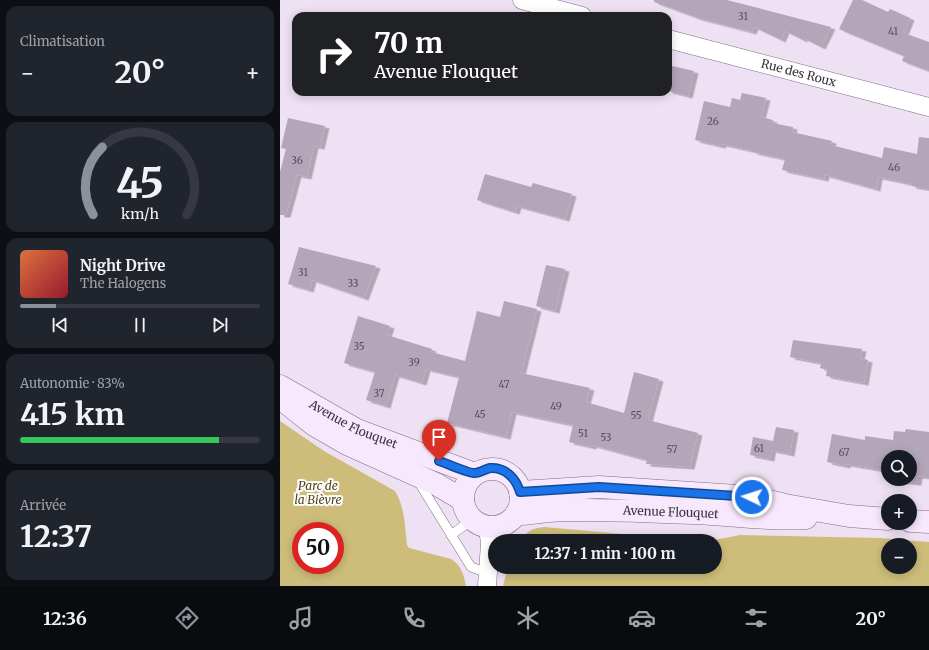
<!DOCTYPE html>
<html lang="fr">
<meta charset="utf-8">
<style>
body{margin:0;font-family:Merriweather,serif;background:#20242c;color:#f1f3f6;height:100vh;display:flex;flex-direction:column;font-size:15px;white-space:nowrap}
*{box-sizing:border-box;margin:0}
p{font-size:13px;color:#9ea1a6}
.icon{flex:none;width:22px;height:22px;fill:none;stroke:currentColor;stroke-width:2;stroke-linecap:round;stroke-linejoin:round}
.map{position:relative;flex:1;overflow:hidden}
.side{display:flex;flex-direction:column;gap:6px;padding:6px;background:#0d0f14;width:280px}
.side>*{flex:none}
.guide{position:absolute;left:12px;top:12px;width:380px;height:84px;border-radius:12px;box-shadow:0 2px 10px #0003;background:#202124;color:#fff;overflow:hidden}
.buttons{position:absolute;left:601px;top:450px;display:grid;gap:8px}
.buttons a{display:grid;place-items:center;width:36px;height:36px;border-radius:50%;background:#171b24;box-shadow:0 2px 10px #0003;font-size:20px}
.speed{position:absolute;left:12px;top:522px;display:flex;gap:8px;font-size:20px;font-weight:700;text-align:center}
.speed>*{display:grid;place-content:center;width:52px;height:52px;border-radius:50%;background:#171b24;box-shadow:0 2px 10px #0003;line-height:1}
.speed .limit{border:6px solid #d22;background:#fff;color:#111}
.pin{position:absolute;display:grid;place-items:center;width:34px;height:34px;color:#fff;margin:-41px -17px;border-radius:50% 50% 50% 0;rotate:-45deg;box-shadow:0 0 4px #0007}
.pin .icon{rotate:45deg}
.me{position:absolute;width:44px;margin:-22px;rotate:274deg;stroke-linejoin:round;filter:drop-shadow(0 0 3px #0008)}
.turn{display:flex;align-items:center;gap:14px;height:84px;padding:0 16px;font-size:18px}
.turn .icon{width:52px;height:52px;stroke-width:2.5}
.turn b{display:block;font-size:28px;line-height:34px}
.big{font-size:30px;font-weight:700;line-height:1.1}
.side .tile{flex:1;display:flex;flex-direction:column;justify-content:center;gap:6px;min-width:0;padding:0 14px;border-radius:12px;background:#20242c}
.side .dial{align-items:center;gap:0}
.dial svg{height:104px;overflow:visible;fill:none;stroke:#363941;stroke-width:7;stroke-linecap:round;text-anchor:middle}
.dial text{fill:#f1f3f6;stroke:none}
.song{display:flex;align-items:center;gap:12px}
.cover{width:48px;height:48px;border-radius:6px;background:linear-gradient(135deg,hsl(20 70% 55%),hsl(350 70% 35%))}
.played{height:4px;border-radius:2px;background:linear-gradient(90deg,#8c9099 15%,#363941 15%)}
.keys{display:flex;justify-content:space-around;direction:ltr}
.heat{display:flex;justify-content:space-between;align-items:center;font-size:22px;direction:ltr}
.charge{height:6px;border-radius:3px;background:linear-gradient(90deg,#34c759 83%,#363941 0)}
.trip{position:absolute;left:208px;top:534px;width:234px;height:40px;border-radius:20px;background:#171b24;box-shadow:0 2px 10px #0003;font-weight:700;line-height:40px;text-align:center}
.menu{display:flex;height:64px;justify-content:space-around;align-items:center;background:#090b0e;color:#9ea1a6}
.menu .icon{width:28px;height:28px}
.menu .current{color:#8c9099}
.menu b{font-size:18px;color:#f1f3f6}
main{display:flex;flex:1;min-height:0}
.map>svg:first-child{display:block}
.green{fill:#cebd7a;fill-rule:evenodd}
.building{fill:#b3a6b8;filter:url(#shadow)}
.lines{fill:none;stroke-linecap:round;stroke-linejoin:round}
.service-casing{stroke:#7c6f80;stroke-width:10}
.minor-casing{stroke:#7c6f80;stroke-width:19}
.secondary-casing{stroke:#7c6f80;stroke-width:23}
.service{stroke:#fff;stroke-width:9}
.minor{stroke:#fff;stroke-width:18}
.secondary{stroke:#f8e8fd;stroke-width:22}
.route-casing{stroke:#114b97;stroke-width:10}
.route{stroke:#1a73e8;stroke-width:7}
.labels{text-anchor:middle;stroke-width:4;stroke-linejoin:round;paint-order:stroke}
.number-label{font-size:10px;fill:#58505a}
.street-label{font-size:12px;fill:#39343b;stroke:#fff}
.park-label{font-size:12px;font-style:italic;fill:#4c4218;stroke:#fff}
</style>
<main>
<section class="side">
<div class="tile"><p>Climatisation</p>
<div class="heat"><a>−</a><b class="big">20°</b><a>+</a></div>
</div>
<div class="tile dial"><svg viewBox="0 0 100 80">
<path d="M14 69A42 42 0 1 1 86 69"/>
<path d="M14 69A42 42 0 0 1 21 17" stroke="#8c9099"/>
<text x="50" y="56" font-size="32" font-weight="700">45</text>
<text x="50" y="72" font-size="11">km/h</text>
</svg></div>
<div class="tile">
<div class="song"><i class="cover"></i><div><b>Night Drive</b><p>The Halogens</p></div></div>
<div class="played"></div>
<div class="keys"><svg class="icon" aria-label="previous" viewBox="0 0 24 24"><path d="M18 5L8 12l10 7zM5 5v14"/></svg><svg class="icon" aria-label="pause" viewBox="0 0 24 24"><path d="M8 5v14M16 5v14"/></svg><svg class="icon" aria-label="next" viewBox="0 0 24 24"><path d="M6 5l10 7-10 7zM19 5v14"/></svg></div>
</div>
<div class="tile"><p>Autonomie · 83%</p><b class="big">415 km</b><div class="charge"></div></div>
<div class="tile"><p>Arrivée</p><b class="big">12:37</b></div>
</section>
<div class="map">
<svg width="649" height="586" viewBox="0 0 649 586">
<defs>
<filter id="shadow"><feDropShadow dx="4.5" dy="2.5" stdDeviation="0" flood-color="#0004"/></filter>
</defs>
<rect width="100%" height="100%" fill="#efe1f4"/>
<g class="green">
<path d="M0,421L44,451L115,491C125,507 125,528 127,545L129,548L171,559C181,565 184,575 186,586H0ZM21,531H55V565H21Z"/>
<path d="M264,527L421,541H240C246,531 253,528 264,527Z"/>
<path d="M460,535L600,538L649,542V586H223L228,567H435V541H429ZM608,545H630V567H608Z"/>
</g>
<g class="building">
<polygon points="374,0 447,0 551,27 541,47 523,38 523,40 505,31 501,40 474,27 472,32 418,18 374,2"/>
<polygon points="573,0 582,0 608,12 610,9 630,18 624,33 649,42 649,71 622,61 624,56 559,29"/>
<polygon points="388,65 414,71 408,96 388,91"/>
<polygon points="462,93 486,98 481,117 493,120 492,123 513,127 512,132 552,141 551,145 602,158 604,147 637,154 639,137 649,138 649,189 631,186 632,184 598,177 596,189 545,175 544,179 502,170 505,159 473,152 473,151 442,144 441,146 415,140 424,101 450,107 452,98 460,100"/>
<polygon points="8,118 45,126 40,147 34,146 27,177 17,175 6,215 0,215 0,172 6,149 1,148"/>
<polygon points="205,174 251,187 253,183 292,194 285,219 237,206 235,212 197,200"/>
<polygon points="19,247 96,266 84,298 32,280 29,290 8,284"/>
<polygon points="266,265 285,269 275,311 256,306"/>
<polygon points="224,301 257,309 241,373 310,388 306,402 344,413 354,372 379,379 368,420 418,433 410,467 366,464 367,460 312,445 312,447 289,442 293,425 232,412 226,437 167,423 179,377 146,369 142,383 115,375 106,406 86,400 95,372 64,363 78,316 110,326 107,335 152,349 151,352 185,361 197,311 220,317"/>
<polygon points="513,340 582,349 580,358 588,360 584,383 546,376 547,370 540,368 541,363 510,357"/>
<polygon points="496,427 514,430 510,454 491,450"/>
<polygon points="626,429 649,432 649,477 638,476 637,483 609,480 630,479 630,457 608,457 608,471 566,464 566,466 547,462 552,434 585,440 585,436 613,440 614,431 625,432"/>
<polygon points="473,437 493,441 490,459 470,455"/>
</g>
<g class="lines">
<g class="service-casing">
<g id="service">
<polyline points="138,481 191,567 208,573"/>
<polyline points="171,535 192,520"/>
</g>
</g>
<g class="minor-casing">
<g id="minor">
<polyline points="242,0 302,16"/>
<path id="s1" d="M388,39L649,107"/>
<polyline points="207,586 210,544 208,527"/>
</g>
</g>
<g class="secondary-casing">
<g id="secondary">
<path id="s2" d="M0,386L77,430L195,474"/>
<polyline points="4,401 34,425 67,444 156,484 183,500"/>
<circle cx="212" cy="498" r="29"/>
<polyline points="240,492 319,487 473,497 505,505 569,516 608,519"/>
<path id="s3" d="M236,514C247,514 258,512 269,511C317,508 366,512 413,513C451,514 489,521 526,518"/>
<polyline points="630,521 649,522"/>
</g>
</g>
<use href="#service" class="service"/>
<use href="#minor" class="minor"/>
<use href="#secondary" class="secondary"/>
</g>
<g class="lines">
<g class="route-casing">
<path id="route" d="M159,461C166,463 190,474 195,473C200,473 205,469 210,468C226,467 236,479 240,492L319,487L472,497"/>
</g>
<use href="#route" class="route"/>
</g>
<g class="labels">
<g class="number-label">
<text x="463" y="20">31</text>
<text x="613" y="35">41</text>
<text x="433" y="125">26</text>
<text x="17" y="164">36</text>
<text x="614" y="171">46</text>
<text x="23" y="276">31</text>
<text x="73" y="287">33</text>
<text x="79" y="350">35</text>
<text x="134" y="366">39</text>
<text x="224" y="388">47</text>
<text x="99" y="397">37</text>
<text x="276" y="410">49</text>
<text x="200" y="418">45</text>
<text x="356" y="419">55</text>
<text x="303" y="437">51</text>
<text x="326" y="441">53</text>
<text x="479" y="452">61</text>
<text x="392" y="453">57</text>
<text x="564" y="456">67</text>
</g>
<g class="street-label">
<text dy="4" stroke="none"><textPath href="#s1" startOffset="135">Rue des Roux</textPath></text>
<text dy="4" stroke="none"><textPath href="#s2" startOffset="83">Avenue Flouquet</textPath></text>
<text dy="4" stroke="none"><textPath href="#s3" startOffset="155">Avenue Flouquet</textPath></text>
</g>
<g class="park-label">
<text x="38" y="490">Parc de<tspan x="38" dy="14">la Bièvre</tspan></text>
</g>
</g>
</svg>
<div class="buttons">
<a><svg class="icon" aria-label="search" viewBox="0 0 24 24"><circle cx="10" cy="10" r="6"/><path d="M15 15l6 6"/></svg></a>
<a>+</a>
<a>−</a>
</div>
<div class="speed"><div class="limit">50</div></div>
<div class="pin" style="left:159px;top:461px;background:#d93025"><svg class="icon" aria-label="arrive" viewBox="0 0 24 24"><path d="M6 21V4h12l-3 4 3 4H6"/></svg></div>
<svg class="me" style="left:472px;top:497px" viewBox="-20 -20 40 40"><circle r="17" fill="#1a73e8" stroke="#fff" stroke-width="3"/><path d="M0-11L8 9 0 5-8 9z" fill="#fff"/></svg>
<div class="trip">12:37 · 1 min · 100 m</div>
<div class="guide">
<div class="turn"><svg class="icon" aria-label="right" viewBox="0 0 24 24"><path d="M7 20v-9h11M14 6l5 5-5 5"/></svg><div><b>70 m</b>Avenue Flouquet</div></div>
</div>
</div>
</main>
<nav class="menu">
<b>12:36</b>
<svg class="icon current" aria-label="directions" viewBox="0 0 24 24"><path d="M12 3l9 9-9 9-9-9zM9 14v-3h6M13 9l2 2-2 2"/></svg>
<svg class="icon" aria-label="music" viewBox="0 0 24 24"><path d="M9 18V5l10-2v13"/><circle cx="6" cy="18" r="3"/><circle cx="16" cy="16" r="3"/></svg>
<svg class="icon" aria-label="phone" viewBox="0 0 24 24"><path d="M5 4h4l2 5-3 2q2 4 5 5l2-3 5 2v4C11 20 4 13 5 4z"/></svg>
<svg class="icon" aria-label="climate" viewBox="0 0 24 24"><path d="M12 3v18M4 7l16 10M4 17L20 7"/></svg>
<svg class="icon" aria-label="car" viewBox="0 0 24 24"><path d="M5 17H2v-5l4-1 3-4h7l3 4 3 1v5h-3M9 17h6M6 11h13"/><circle cx="7" cy="17" r="2"/><circle cx="17" cy="17" r="2"/></svg>
<svg class="icon" aria-label="filters" viewBox="0 0 24 24"><path d="M4 7h16M4 17h16"/><circle cx="9" cy="7" r="2"/><circle cx="15" cy="17" r="2"/></svg>
<b>20°</b>
</nav>
